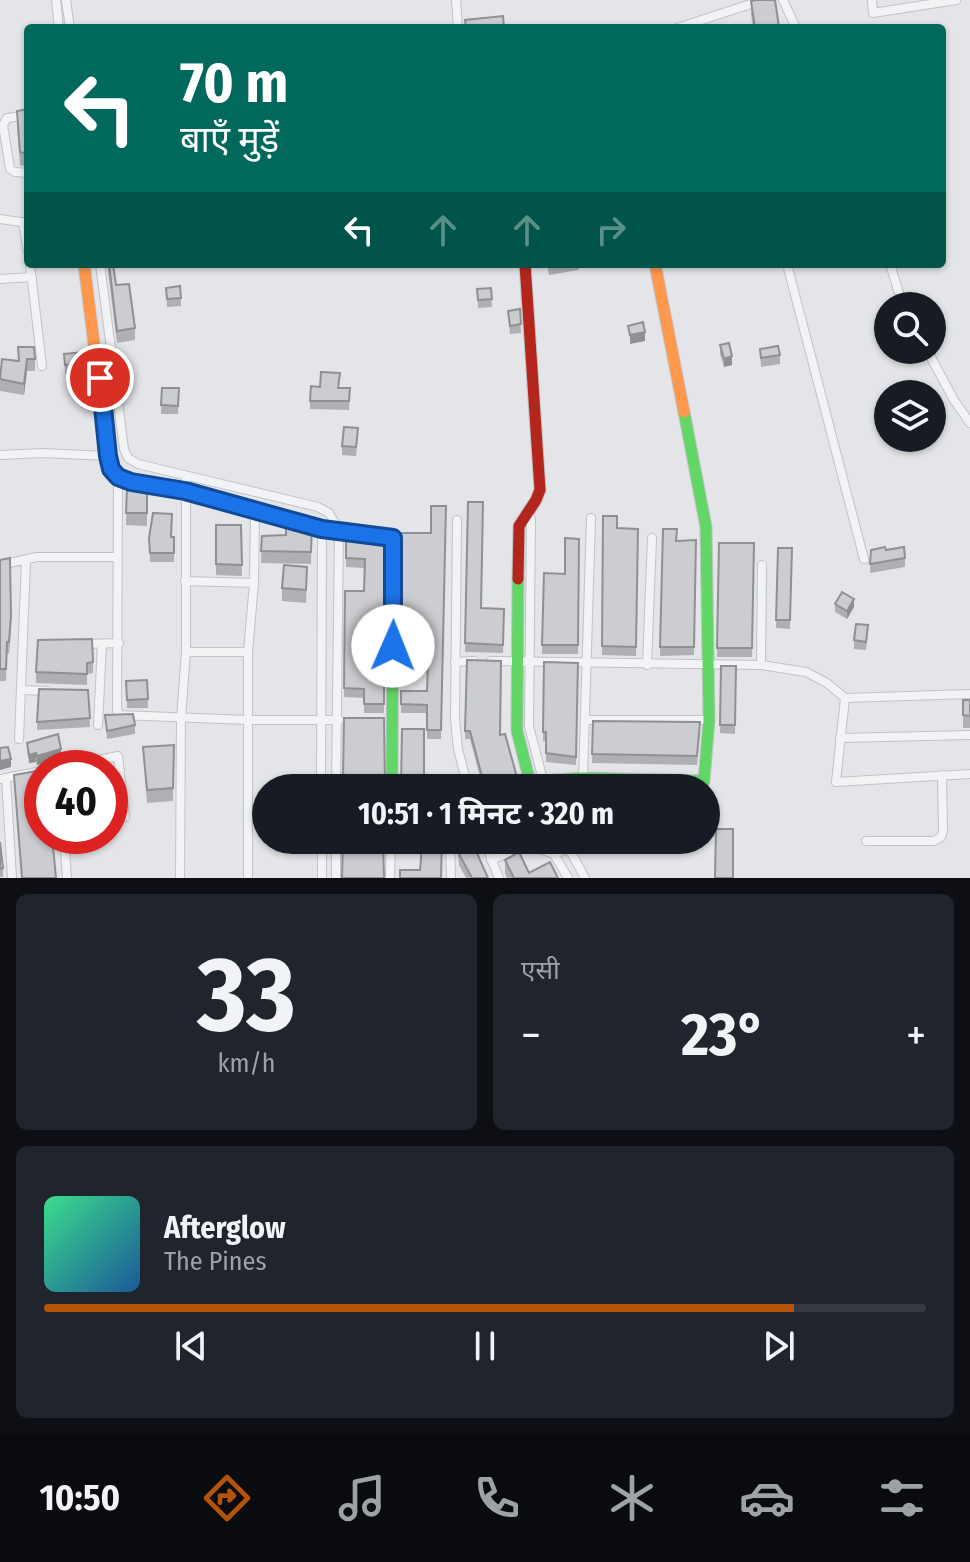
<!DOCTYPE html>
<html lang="hi">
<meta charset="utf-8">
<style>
body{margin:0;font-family:"Fira Sans Condensed","Noto Sans Devanagari",sans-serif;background:#20242c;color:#f1f3f6;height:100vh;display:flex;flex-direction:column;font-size:30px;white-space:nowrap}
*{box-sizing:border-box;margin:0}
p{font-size:26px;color:#9ea1a6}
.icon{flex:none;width:44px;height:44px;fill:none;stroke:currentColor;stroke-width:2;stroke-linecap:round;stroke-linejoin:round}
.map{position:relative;height:878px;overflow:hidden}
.details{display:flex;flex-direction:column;gap:16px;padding:16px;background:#0d0f14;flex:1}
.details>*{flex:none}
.hud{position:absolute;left:24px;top:24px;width:922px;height:244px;border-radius:8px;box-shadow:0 2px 6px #0004;background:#00695c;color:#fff;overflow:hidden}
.buttons{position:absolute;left:874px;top:292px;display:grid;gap:16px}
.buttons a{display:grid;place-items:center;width:72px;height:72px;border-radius:50%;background:#171b24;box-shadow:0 2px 6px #0004;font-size:40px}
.speed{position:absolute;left:24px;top:750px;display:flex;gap:16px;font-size:40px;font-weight:700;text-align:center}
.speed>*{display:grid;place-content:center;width:104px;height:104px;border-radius:50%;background:#171b24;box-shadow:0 2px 6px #0004;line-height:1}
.speed .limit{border:12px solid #d22;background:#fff;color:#111}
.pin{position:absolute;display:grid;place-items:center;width:68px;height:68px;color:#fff;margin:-34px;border:4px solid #fff;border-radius:50%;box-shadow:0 2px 8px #0007}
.me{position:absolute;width:88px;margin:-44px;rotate:1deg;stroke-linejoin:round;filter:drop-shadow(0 0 6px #0008)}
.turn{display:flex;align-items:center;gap:28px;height:168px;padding:0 24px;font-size:36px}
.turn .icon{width:104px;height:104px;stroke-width:2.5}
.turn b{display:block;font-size:56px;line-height:68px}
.lanes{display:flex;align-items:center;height:76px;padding:0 24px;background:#0003;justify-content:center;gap:40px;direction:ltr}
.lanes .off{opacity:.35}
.big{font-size:60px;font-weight:700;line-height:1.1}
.details .widget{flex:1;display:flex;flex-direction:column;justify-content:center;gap:12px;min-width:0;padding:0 28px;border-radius:12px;background:#20242c}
.details .dial{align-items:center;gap:0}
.dial b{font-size:104px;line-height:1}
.song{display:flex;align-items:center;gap:24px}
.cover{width:96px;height:96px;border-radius:12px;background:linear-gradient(135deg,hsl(150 70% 55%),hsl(210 70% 35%))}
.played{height:8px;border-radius:4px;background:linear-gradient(90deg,#b45309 85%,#363941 85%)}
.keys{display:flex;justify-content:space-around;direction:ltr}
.heat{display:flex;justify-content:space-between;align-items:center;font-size:44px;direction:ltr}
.details .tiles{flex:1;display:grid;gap:16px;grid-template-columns:1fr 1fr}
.widget:last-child{grid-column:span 2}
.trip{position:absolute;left:252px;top:774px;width:468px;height:80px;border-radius:40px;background:#171b24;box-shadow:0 2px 6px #0004;font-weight:700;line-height:80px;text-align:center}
.dock{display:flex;height:128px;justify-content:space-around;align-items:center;background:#090b0e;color:#9ea1a6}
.dock .icon{width:56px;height:56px}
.dock .on{color:#b45309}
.dock b{font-size:36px;color:#f1f3f6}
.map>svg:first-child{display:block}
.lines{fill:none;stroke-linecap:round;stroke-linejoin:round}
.street-casing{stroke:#c1c3c6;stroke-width:10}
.fast-casing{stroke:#c1c3c6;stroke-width:13}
.slow-casing{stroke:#c1c3c6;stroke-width:13}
.jam-casing{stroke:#c1c3c6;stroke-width:13}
.street{stroke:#f2f3f5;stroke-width:8}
.fast{stroke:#63d668;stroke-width:11}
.slow{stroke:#ff974d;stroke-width:11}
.jam{stroke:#b3261e;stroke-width:11}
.wall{fill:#afb0b4}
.shaded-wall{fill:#8e9092}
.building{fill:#cbcdd1;stroke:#8e9092;stroke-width:2}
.route-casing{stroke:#114b97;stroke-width:20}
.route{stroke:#1a73e8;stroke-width:14}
</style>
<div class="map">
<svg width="970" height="878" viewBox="0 0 970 878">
<rect width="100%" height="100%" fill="#e3e5e8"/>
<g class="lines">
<g class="street-casing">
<g id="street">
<polyline points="56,0 59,28"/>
<polyline points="66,0 70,28"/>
<polyline points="456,0 458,28"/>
<polyline points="783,0 796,28"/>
<polyline points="872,0 873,13 956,0"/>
<polyline points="677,28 763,0"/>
<polyline points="28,115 7,118 3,125 10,169 15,172 28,173"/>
<polyline points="0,219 27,223"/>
<polyline points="23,222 28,252"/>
<polyline points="30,264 42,366"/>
<polyline points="100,264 124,449 128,458 138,464 318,507 329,513 339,530 336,788"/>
<polyline points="787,264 864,559"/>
<polyline points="890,264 903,306"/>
<polyline points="0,279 32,277"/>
<polyline points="927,350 954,400 970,423"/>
<polyline points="0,455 42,453 108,456"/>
<polyline points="118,477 117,709 119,715 248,720 339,720"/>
<polyline points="528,512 531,519 529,726 545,788"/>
<polyline points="457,520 455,719 458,749 468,788"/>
<polyline points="0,565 37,557 116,557"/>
<polyline points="185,581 254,583"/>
<polyline points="83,644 119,643"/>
<polyline points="186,652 248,652"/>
<polyline points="491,661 761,665 806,672 827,683 845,698 970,694"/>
<polyline points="455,662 474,661"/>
<polyline points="647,665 652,538"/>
<polyline points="761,665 762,565"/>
<polyline points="21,690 48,691"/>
<polyline points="845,698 836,782 970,774"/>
<polyline points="587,720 709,720"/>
<polyline points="98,725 102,644"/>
<polyline points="840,738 970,735"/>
<polyline points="19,739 26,560"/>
<polyline points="60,768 118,756 125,817 110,819"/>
<polyline points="6,778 12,878"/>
<polyline points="583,778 591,518"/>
<polyline points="0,779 42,771"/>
<polyline points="321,788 322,529"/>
<polyline points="64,836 67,878"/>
<polyline points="322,840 322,878"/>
<polyline points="450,840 451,878"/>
<polyline points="484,840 499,878"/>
<polyline points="535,840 540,849 554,854 562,851 568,840"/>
<polyline points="677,840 700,840"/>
<polyline points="866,841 934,841 941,837 943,831 942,775"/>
<polyline points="567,845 585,878"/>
<polyline points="554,854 568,878"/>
<polyline points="491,860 535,842"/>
<polyline points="180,878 181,718 186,652 186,476"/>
<polyline points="248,878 248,652 254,583 255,511"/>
<polyline points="336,878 336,840"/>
<polyline points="390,878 391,840"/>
</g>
</g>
<g class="fast-casing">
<g id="fast">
<polyline points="518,579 517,731 531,786"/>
<polyline points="530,782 583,778 704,781 709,720 706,527 684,412"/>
<polyline points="392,788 393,560"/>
</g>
</g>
<g class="slow-casing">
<g id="slow">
<polyline points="84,264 108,456 111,469 118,477 131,482 185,491 322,529 393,538 393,560"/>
<polyline points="655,264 684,412"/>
</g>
</g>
<g class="jam-casing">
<polyline id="jam" points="518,579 519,526 536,500 540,490 525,264"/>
</g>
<use href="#street" class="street"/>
<use href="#fast" class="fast"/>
<use href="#slow" class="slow"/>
<use href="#jam" class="jam"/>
</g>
<g class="wall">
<polygon points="775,0 779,28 753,28 751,14 751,1"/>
<polygon points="28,109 28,167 20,165 17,124 17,111"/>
<polygon points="107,264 113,264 116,285 135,328 135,340 117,343"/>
<polygon points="547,264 579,264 579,270 549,275"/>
<polygon points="166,288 181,298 181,306 167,307"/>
<polygon points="491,288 492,307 478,308 477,289"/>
<polygon points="520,309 521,333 510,334 508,311"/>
<polygon points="720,345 732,365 724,367 720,354"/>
<polygon points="760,349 780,355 780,364 761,367"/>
<polygon points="64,354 87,363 87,371 65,374"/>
<polygon points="35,359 35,371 27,371 24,395 0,391 0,375 19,361"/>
<polygon points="162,388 179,388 178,414 161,414"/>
<polygon points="339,388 350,388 349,410 310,409 310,401"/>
<polygon points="358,437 356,456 342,455 342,446"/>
<polygon points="127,487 147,487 147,526 126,525"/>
<polygon points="468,502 481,608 504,609 503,653 465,652"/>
<polygon points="446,506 441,739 427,739 427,713 401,713 401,691 427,691 428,673 401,672 401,533 431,533"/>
<polygon points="603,516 617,528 638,529 636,656 602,655"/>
<polygon points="312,524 311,564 261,563 262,536 286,535"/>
<polygon points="216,525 241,525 242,576 216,575"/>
<polygon points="663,529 677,541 696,540 694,655 660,656"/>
<polygon points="346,532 384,537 384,713 364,713 364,698 344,697 345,591 364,591 364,568 346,567"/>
<polygon points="171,537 174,537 174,562 150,562 149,538"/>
<polygon points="579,539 578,654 542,654 544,573 565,574"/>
<polygon points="719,543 754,543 752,657 717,657"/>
<polygon points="778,548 792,548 790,629 776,628"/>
<polygon points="871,550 886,550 905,558 905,567 870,573"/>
<polygon points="0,560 11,628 9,654 7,653 6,681 0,681"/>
<polygon points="307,579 306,603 282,601 282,588"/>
<polygon points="835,604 854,607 847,619 835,612"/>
<polygon points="868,633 866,650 854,649 854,640"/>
<polygon points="467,660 500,735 520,788 483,788 470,739 465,739"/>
<polygon points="93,662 93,673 87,674 87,685 36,683 36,672"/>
<polygon points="544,662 578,663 576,765 546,762 546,741 543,741"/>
<polygon points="721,666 736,666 735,734 720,733"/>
<polygon points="147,680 148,708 127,708 126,681"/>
<polygon points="39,689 88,690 90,727 37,730"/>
<rect x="963" y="700" width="7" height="28"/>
<polygon points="105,715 135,725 135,734 107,739"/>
<polygon points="593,721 700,731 697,765 592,763"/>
<polygon points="27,743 61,757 37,765 36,762 29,763 27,752"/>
<polygon points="174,745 173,801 147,803 143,747"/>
<polygon points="401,840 442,840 420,870 421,851 401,851"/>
<polygon points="457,840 473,840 476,851 488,878 466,878 459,865"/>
<polygon points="0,842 3,868 3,877 0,877"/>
<polygon points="505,860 529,873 558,878 507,878 505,873"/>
</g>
<g class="shaded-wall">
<polygon points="645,332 645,341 630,344 630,335"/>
<polygon points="732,356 732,365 724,367 724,359"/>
<polygon points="27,359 27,371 24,395 24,384"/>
<polygon points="854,599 854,607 847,619 847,611"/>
<polygon points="61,749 61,757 37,765 37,756"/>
<polygon points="36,753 36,762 29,763 29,755"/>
<polygon points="11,759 11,767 0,770 0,761"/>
</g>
<g class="building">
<polygon points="756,0 775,0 779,27 755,28 751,1"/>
<polygon points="503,16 504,28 466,28 465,20"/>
<polygon points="28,109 28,154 20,152 17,111"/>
<polygon points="109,264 113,264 116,285 129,284 135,328 117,331"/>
<polygon points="180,286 181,298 167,299 166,288"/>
<polygon points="491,288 492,299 478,300 477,289"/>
<polygon points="520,309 521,324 510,326 508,311"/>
<polygon points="643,322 645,332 630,335 628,326"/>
<polygon points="729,343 732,356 724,359 720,345"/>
<polygon points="778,346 780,355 761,358 760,349"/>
<polygon points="18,347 34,347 35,359 27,359 24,384 0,379 2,359 19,361"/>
<polygon points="85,352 87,363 65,365 64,354"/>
<polygon points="321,372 340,373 338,388 350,388 349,401 310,401 311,386 320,387"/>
<polygon points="162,388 179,388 178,406 161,405"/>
<polygon points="344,427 358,428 356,447 342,446"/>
<polygon points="127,487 147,487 147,513 126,513"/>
<polygon points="468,502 483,502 481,608 504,609 503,645 465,643"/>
<polygon points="431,506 446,506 441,730 427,730 427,705 401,704 401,691 427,691 428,664 401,664 401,533 431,533"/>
<polygon points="153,513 172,514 171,537 174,537 174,553 150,553 149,538"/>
<polygon points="603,516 617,516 617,528 638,529 636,647 602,646"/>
<polygon points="286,522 312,524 311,552 261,551 262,536 286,535"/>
<polygon points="216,525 241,525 242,565 216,564"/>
<polygon points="663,529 677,529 676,541 696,540 694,647 660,647"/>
<polygon points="346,532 384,537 384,704 364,704 364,689 344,688 345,591 364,591 365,559 346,558"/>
<polygon points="565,538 579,539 578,645 542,645 544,573 565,574"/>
<polygon points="719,543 754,543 752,648 717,648"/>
<polygon points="885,547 886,550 904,547 905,558 870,564 871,550"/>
<polygon points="778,548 792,548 790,620 776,620"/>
<polygon points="10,558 11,616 9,642 7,642 6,669 0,669 0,560"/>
<polygon points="284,565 307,567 306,590 282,588"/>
<polygon points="842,592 854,599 847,611 835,604"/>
<polygon points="856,624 868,625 866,642 854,640"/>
<polygon points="92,639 93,662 87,663 87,674 36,672 38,640"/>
<polygon points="467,660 501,661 500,735 505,734 520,788 485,788 470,731 465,731"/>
<polygon points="544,662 578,663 576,757 546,753 546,732 543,732"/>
<polygon points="721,666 736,666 735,725 720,725"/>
<polygon points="147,680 148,699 127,700 126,681"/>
<polygon points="39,689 88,690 90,718 37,722"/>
<polygon points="963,700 970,700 970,716 963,715"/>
<polygon points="133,714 135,725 107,731 105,715"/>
<polygon points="344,718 384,718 385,788 340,788 343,779"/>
<polygon points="593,721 700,722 697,756 592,754"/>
<polygon points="402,729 424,729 424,788 401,788"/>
<polygon points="58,734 61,749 37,756 36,753 29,755 27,743"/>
<polygon points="174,745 173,788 147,790 143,747"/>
<polygon points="8,747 11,759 0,761 0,748"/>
<polygon points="42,770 42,836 52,836 56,878 22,878 14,775"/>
<polygon points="558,780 699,782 699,788 558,788"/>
<polygon points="716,829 733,829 733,878 715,878"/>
<polygon points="343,840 383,840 384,878 342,878"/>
<polygon points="401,840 442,840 441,878 400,878 400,870 420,870 421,860 421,842 401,842"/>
<polygon points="458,840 473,840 476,851 488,878 472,878 459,854"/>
<polygon points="0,842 3,868 0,869"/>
<polygon points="519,852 529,873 550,862 558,878 514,878 505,860"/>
</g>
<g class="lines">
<g class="route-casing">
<polyline id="route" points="100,378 108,456 111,469 118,477 131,482 185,491 322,529 393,538 393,646"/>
</g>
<use href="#route" class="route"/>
</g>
</svg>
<div class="buttons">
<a><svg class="icon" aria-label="search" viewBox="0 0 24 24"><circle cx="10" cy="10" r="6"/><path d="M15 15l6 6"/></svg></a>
<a><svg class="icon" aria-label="layers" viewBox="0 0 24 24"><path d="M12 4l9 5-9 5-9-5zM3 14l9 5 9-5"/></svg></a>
</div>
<div class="speed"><div class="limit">40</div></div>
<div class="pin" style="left:100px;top:378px;background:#d93025"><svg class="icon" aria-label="arrive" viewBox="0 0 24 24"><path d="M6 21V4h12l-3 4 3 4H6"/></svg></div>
<svg class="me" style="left:393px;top:646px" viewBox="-20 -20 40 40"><circle r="19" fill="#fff"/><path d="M0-13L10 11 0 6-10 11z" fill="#1a73e8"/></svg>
<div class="trip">10:51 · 1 मिनट · 320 m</div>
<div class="hud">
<div class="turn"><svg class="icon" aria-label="left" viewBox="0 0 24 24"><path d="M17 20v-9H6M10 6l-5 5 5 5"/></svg><div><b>70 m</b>बाएँ मुड़ें</div></div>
<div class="lanes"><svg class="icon" aria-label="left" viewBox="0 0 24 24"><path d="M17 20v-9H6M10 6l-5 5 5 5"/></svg><svg class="icon off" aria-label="ahead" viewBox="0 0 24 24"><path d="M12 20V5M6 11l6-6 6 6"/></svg><svg class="icon off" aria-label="ahead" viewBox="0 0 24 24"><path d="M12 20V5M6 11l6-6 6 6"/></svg><svg class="icon off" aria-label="right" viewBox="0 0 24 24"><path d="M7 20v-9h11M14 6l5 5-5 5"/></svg></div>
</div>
</div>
<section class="details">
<div class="tiles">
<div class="widget dial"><b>33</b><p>km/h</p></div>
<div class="widget"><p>एसी</p>
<div class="heat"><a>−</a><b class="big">23°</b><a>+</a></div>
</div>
<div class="widget">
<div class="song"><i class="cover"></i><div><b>Afterglow</b><p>The Pines</p></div></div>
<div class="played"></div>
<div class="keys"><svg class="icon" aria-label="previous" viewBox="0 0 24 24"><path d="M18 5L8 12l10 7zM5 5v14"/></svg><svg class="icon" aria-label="pause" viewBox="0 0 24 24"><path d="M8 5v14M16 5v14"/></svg><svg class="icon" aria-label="next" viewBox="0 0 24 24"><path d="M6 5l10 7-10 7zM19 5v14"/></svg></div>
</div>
</div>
</section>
<nav class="dock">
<b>10:50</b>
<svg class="icon on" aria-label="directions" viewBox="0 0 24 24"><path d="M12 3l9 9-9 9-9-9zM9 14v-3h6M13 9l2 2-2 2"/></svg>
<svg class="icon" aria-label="music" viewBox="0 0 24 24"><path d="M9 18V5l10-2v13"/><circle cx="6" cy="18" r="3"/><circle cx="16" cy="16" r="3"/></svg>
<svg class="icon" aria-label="phone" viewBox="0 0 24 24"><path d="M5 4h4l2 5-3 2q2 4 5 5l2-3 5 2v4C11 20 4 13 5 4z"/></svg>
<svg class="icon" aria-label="climate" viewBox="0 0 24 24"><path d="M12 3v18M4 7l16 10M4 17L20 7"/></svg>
<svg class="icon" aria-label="car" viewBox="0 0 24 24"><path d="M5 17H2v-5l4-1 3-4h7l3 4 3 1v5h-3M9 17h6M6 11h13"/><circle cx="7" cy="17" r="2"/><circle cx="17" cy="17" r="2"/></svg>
<svg class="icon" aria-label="filters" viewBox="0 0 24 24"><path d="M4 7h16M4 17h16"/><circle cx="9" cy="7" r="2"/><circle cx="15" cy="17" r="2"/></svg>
</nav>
